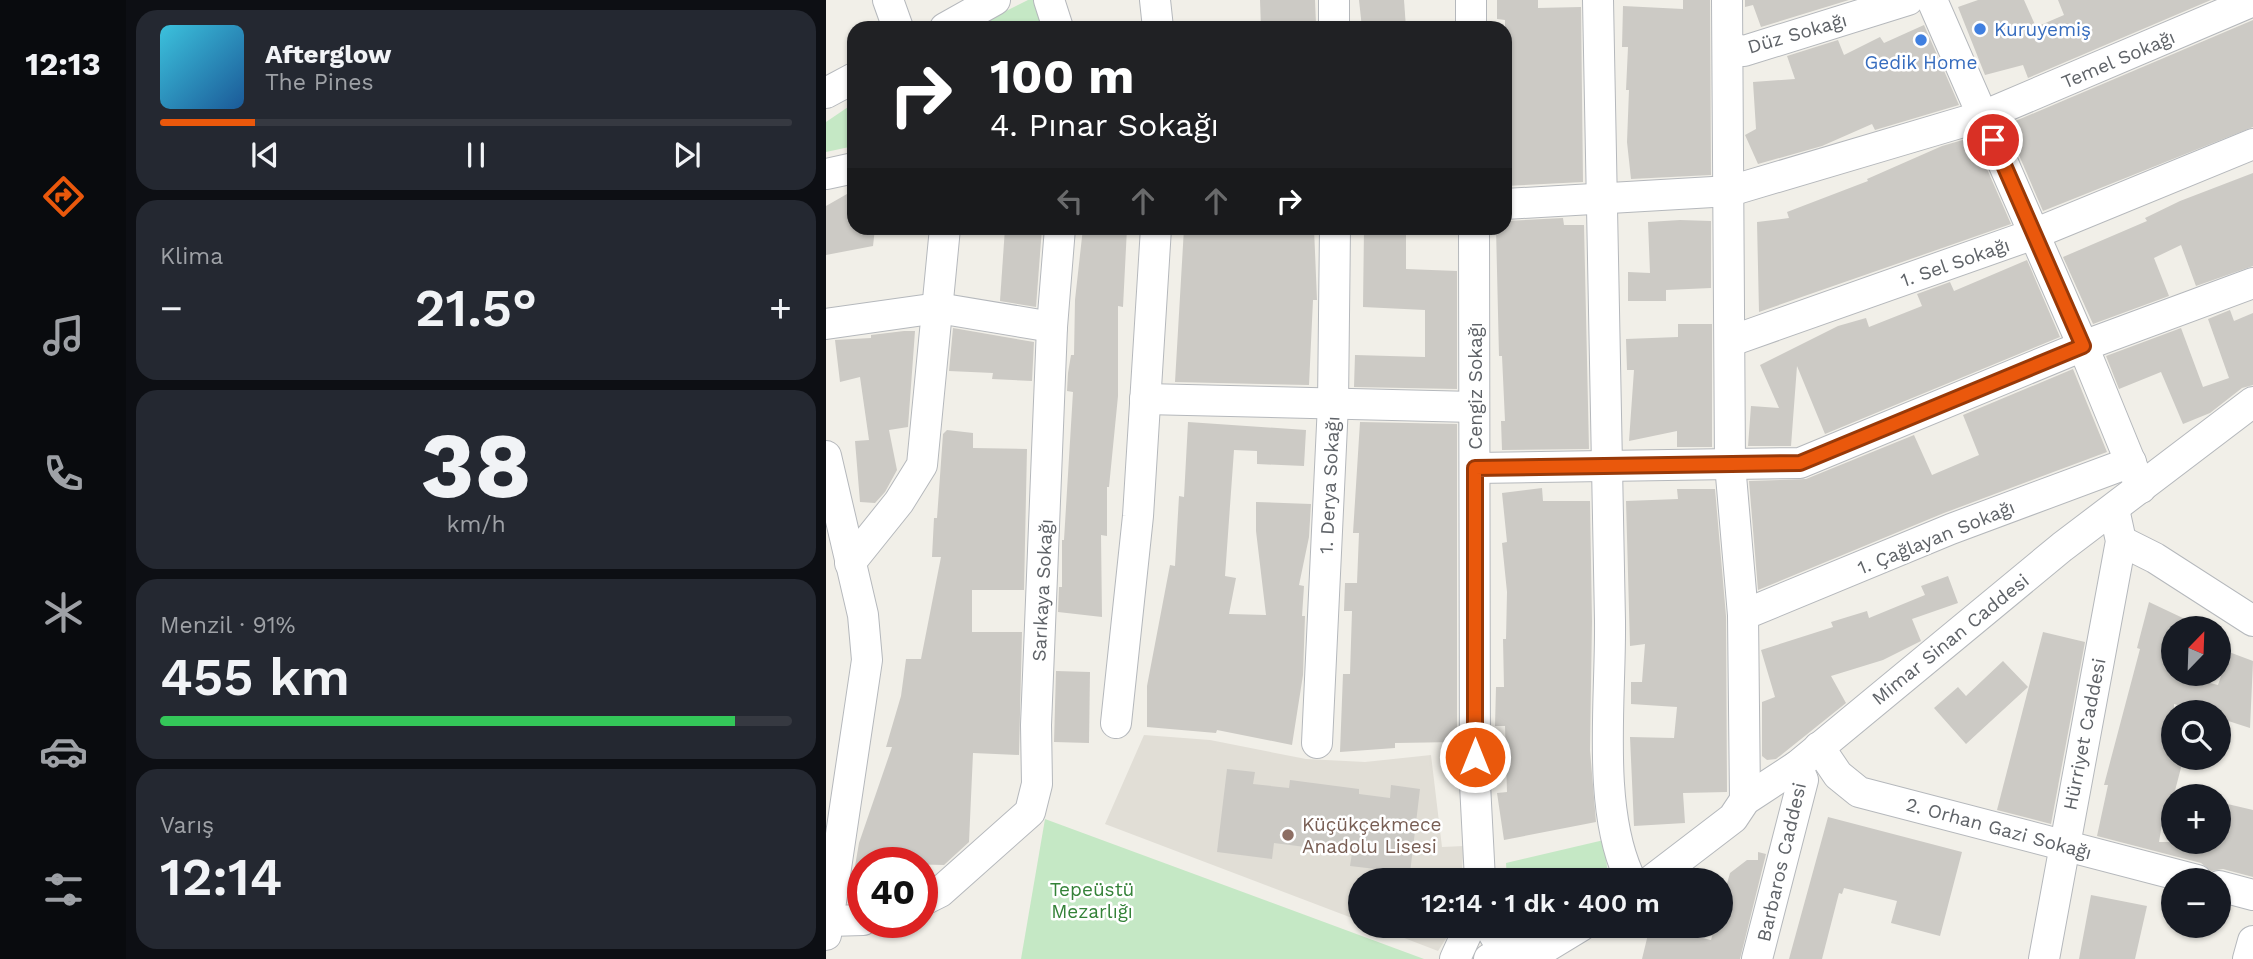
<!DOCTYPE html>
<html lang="tr">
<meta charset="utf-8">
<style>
body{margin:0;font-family:"Work Sans",sans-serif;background:#242831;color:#f1f3f6;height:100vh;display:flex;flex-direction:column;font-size:26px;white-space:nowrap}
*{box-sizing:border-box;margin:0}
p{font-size:23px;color:#9ea1a6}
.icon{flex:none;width:38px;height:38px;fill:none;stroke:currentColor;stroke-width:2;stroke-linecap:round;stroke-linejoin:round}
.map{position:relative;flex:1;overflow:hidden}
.details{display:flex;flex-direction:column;gap:10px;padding:10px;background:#0d0f14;width:700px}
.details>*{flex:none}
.banner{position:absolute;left:21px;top:21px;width:665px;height:214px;border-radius:21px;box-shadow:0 2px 5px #0004;background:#202124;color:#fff;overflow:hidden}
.needle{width:46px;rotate:23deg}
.controls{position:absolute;left:1335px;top:616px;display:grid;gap:14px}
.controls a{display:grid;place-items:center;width:70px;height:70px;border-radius:50%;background:#171b24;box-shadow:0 2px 5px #0004;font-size:35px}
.speed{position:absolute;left:21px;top:847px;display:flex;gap:14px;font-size:35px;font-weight:700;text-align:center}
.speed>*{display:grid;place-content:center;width:91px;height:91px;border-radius:50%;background:#171b24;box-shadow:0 2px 5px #0004;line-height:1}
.speed .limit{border:10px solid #d22;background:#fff;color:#111}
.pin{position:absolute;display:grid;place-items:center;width:60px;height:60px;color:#fff;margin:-30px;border:4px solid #fff;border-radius:50%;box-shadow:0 2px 7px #0007}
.me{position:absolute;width:77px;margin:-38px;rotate:0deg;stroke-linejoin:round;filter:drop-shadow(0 0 5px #0008)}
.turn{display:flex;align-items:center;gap:24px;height:147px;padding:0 28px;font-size:32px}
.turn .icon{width:91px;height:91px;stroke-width:2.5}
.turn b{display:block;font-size:49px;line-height:60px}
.lanes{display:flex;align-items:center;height:66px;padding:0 28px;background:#0003;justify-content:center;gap:35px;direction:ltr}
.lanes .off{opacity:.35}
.big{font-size:52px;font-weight:600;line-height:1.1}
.details .widget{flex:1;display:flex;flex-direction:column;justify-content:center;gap:10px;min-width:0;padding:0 24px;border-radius:21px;background:#242831}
.details .dial{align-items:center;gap:0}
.dial b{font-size:91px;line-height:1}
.song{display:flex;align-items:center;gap:21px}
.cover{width:84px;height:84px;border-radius:10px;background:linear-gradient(135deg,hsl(190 70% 55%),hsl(210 70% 35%))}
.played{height:7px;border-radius:4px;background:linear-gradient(90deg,#ea580c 15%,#363941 15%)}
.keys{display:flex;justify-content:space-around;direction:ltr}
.heat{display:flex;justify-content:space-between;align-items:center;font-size:38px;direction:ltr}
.charge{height:10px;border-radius:5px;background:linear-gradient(90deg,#34c759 91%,#363941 0)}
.trip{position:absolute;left:522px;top:868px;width:385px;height:70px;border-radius:35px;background:#171b24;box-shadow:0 2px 5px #0004;font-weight:600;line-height:70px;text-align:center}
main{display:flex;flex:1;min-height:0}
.tabs{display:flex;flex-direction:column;width:126px;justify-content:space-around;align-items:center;background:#090b0e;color:#9ea1a6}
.tabs .icon{width:49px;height:49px}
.tabs .selected{color:#ea580c}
.tabs b{font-size:32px;color:#f1f3f6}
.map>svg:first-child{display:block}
.education{fill:#e1ded6}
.green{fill:#c5e8c5}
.building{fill:#cccac5}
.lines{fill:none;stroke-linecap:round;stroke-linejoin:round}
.minor-casing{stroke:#b5b8bc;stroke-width:32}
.minor{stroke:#fff;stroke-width:30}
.route-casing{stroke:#983908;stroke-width:18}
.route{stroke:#ea580c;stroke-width:12}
.shop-dot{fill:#3f7fe0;stroke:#fff;stroke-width:2.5}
.education-dot{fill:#8d6e63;stroke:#fff;stroke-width:2.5}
.labels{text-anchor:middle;stroke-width:5;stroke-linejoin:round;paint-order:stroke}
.shop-label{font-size:19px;fill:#366cbe;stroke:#fff;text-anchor:start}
.street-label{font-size:19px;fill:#5f6368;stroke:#fff}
.education-label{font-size:19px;fill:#785e54;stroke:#fff;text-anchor:start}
.park-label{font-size:19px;fill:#348238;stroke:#fff}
</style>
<main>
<nav class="tabs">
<b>12:13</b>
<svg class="icon selected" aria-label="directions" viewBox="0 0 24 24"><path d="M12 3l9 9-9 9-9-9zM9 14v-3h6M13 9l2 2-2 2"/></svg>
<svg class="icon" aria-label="music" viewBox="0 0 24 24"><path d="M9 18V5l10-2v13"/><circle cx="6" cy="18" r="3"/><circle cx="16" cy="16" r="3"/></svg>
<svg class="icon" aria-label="phone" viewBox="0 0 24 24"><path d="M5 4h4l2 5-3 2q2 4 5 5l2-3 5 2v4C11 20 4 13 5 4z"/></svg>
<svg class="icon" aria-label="climate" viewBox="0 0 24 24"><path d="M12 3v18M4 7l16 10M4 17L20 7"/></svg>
<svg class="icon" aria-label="car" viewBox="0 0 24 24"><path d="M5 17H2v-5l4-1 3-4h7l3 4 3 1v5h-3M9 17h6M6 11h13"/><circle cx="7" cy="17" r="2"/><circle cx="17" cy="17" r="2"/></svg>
<svg class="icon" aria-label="filters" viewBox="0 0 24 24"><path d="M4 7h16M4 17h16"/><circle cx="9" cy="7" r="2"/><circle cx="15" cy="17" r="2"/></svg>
</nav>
<section class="details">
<div class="widget">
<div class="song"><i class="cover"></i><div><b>Afterglow</b><p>The Pines</p></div></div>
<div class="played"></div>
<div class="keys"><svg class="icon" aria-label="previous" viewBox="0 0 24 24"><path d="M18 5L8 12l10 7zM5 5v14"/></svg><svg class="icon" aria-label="pause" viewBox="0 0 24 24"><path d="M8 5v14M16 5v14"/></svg><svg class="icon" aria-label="next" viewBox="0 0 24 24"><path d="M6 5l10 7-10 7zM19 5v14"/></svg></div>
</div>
<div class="widget"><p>Klima</p>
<div class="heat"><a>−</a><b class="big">21.5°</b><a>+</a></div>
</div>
<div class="widget dial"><b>38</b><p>km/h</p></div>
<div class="widget"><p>Menzil · 91%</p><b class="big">455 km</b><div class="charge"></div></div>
<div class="widget"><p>Varış</p><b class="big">12:14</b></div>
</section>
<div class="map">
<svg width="1427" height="959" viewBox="0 0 1427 959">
<rect width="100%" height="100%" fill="#f1efe8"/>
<g class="education">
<polygon points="318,735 384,740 480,759 539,762 605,755 616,847 638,846 635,880 534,880 534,921 279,824"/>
<polygon points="547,926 628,926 612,951"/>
</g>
<g class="green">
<polygon points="202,0 211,0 221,28 146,28"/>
<polygon points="28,103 28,146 0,152 0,122"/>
<polygon points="219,819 598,959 195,959"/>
<polygon points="778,840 782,876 776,880 681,880 680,863"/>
</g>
<g class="building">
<polygon points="434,0 489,0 490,25 435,28"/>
<polygon points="533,0 578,0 580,28 536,28"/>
<polygon points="671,0 712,0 712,8 755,7 757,182 679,186 679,20 671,19"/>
<polygon points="857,0 884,0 885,175 805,179 801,142 803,90 800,90 802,47 796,47 797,6 857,9"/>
<polygon points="919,0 1023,0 935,27 927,5 919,7"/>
<polygon points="1152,0 1198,0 1210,27 1238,15 1232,0 1385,0 1202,78 1197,65 1159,75 1132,7"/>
<polygon points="1427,20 1427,127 1217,211 1180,125"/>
<polygon points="1098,25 1133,105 1049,130 1046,124 996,146 932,164 919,135 930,129 927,82 969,79 961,56 1012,40 1018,55 1054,37 1058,43"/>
<polygon points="1147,137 1185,224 933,312 931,222 963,218 961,212 1042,181 1041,179 1116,146"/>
<polygon points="1427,173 1427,266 1370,286 1355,245 1328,258 1343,296 1267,324 1237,257 1321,221 1319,218 1354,201"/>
<polygon points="28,190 28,228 49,228 47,246 0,255 0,206"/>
<polygon points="737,218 738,225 758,225 763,449 676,450 675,421 679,421 676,356 673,356 670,228 679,228 679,221"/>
<polygon points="854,220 885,221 885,288 840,290 840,301 802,301 802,272 824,273 822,222"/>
<polygon points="179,228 216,228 210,307 174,301"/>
<polygon points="257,228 301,228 297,307 292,306 292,396 283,487 281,487 281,536 275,535 276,617 232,612 233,587 236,587 236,540 238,540 247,392 241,391 242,373 245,355 248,355 249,300"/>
<polygon points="358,228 488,228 491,300 487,300 483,385 349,382"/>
<polygon points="538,228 580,228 580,269 631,271 631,389 528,387 529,355 599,357 599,310 537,307"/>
<polygon points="1201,260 1234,337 999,434 971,366 965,446 922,446 925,406 953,408 934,365 1012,326 1040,318 1043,327 1096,306 1091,294 1124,282 1128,291"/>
<polygon points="1404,310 1408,321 1427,313 1427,385 1416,388 1384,413 1357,424 1335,372 1293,389 1280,356 1355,328 1377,387 1403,378 1382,319"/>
<polygon points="852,324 886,324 886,447 851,447 851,431 803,441 808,370 801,370 800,339 852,337"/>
<polygon points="127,328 208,342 206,381 166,379 167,373 123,371"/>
<polygon points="78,331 89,331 82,427 63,430 71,470 59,492 49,503 34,502 29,441 43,440 34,377 14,382 9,340 45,338 45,335"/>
<polygon points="1247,369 1281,452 1118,513 932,590 923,481 980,479 1088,435 1106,475 1153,455 1137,415"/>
<polygon points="362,422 480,430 478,466 431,464 431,451 408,450 399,576 410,578 403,614 440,615 430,531 430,502 485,504 483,537 473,585 478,586 476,616 479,616 477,675 466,745 391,730 390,733 321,727 321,686 344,565 349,566 353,496 358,497"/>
<polygon points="534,422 631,424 631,742 569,743 569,748 514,752 517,674 524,674 526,611 518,611 519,583 531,583 533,533 527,533"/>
<polygon points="121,430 147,433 147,448 201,449 198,590 146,590 146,632 196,632 193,755 147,753 143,842 118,865 37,863 37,903 31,903 24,895 33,843 66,747 60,747 75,696 80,659 95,659 115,557 106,557 108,518 111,518 117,434"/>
<polygon points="716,488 717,501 764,501 766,621 764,750 770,822 678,840 671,793 681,792 679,726 669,726 670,687 678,687 677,639 680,639 681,592 676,543 681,542 676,493"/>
<polygon points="851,489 889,489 900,616 901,792 857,793 859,823 808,826 804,737 848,738 851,707 805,704 805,682 816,682 819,644 804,646 800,501 852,499"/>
<polygon points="1122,576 1132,603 1086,619 1095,641 1057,660 1005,676 1020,703 950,759 941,760 936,756 936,702 949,697 935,650 1007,627 1005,622 1041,611 1043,618 1099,595 1095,586"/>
<polygon points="1323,602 1378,628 1342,628 1348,631 1348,674 1392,685 1403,652 1427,661 1424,728 1393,718 1393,712 1376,712 1348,704 1348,762 1356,764 1346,802 1340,801 1333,842 1393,842 1393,802 1427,810 1427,877 1397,869 1385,871 1375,863 1271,836 1282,785 1278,785 1314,649 1311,648"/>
<polygon points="1217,632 1259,642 1225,824 1171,810"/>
<polygon points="1177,661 1202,687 1140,744 1108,708 1132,687 1140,696"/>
<polygon points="230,671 264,672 263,743 228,742"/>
<polygon points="401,769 429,772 427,784 463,788 464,780 533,789 533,794 564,798 565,785 594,789 584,873 524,866 526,853 448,843 446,859 391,852"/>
<polygon points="1002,817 1136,852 1114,936 1065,923 1071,901 1018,888 1016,894 1013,893 996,959 963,959"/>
<polygon points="932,852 940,854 914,959 816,959 824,926 885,940 889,926 894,926 894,908 904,873 921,860 932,860"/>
<polygon points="1265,895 1321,906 1309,959 1253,959"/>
</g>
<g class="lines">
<g class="minor-casing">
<g id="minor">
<polyline points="62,0 72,28"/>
<polyline points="223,0 232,28"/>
<polyline points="329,0 332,28"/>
<polyline points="508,0 508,28"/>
<polyline points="645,0 645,28"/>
<path d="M772,0C775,207 779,414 784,621C785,698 771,804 802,874"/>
<polyline points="901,0 904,464 917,615 919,800"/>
<polyline points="1106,0 1257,346 1315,488"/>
<polyline points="119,28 169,0"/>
<polyline points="902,43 909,49 918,51 1082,0"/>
<polyline points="0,93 28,78"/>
<polyline points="0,174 28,168"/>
<polyline points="679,204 904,191 1157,116 1427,1"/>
<polyline points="648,228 649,784 654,880"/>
<polyline points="0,324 112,308 226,327"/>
<polyline points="905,341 1208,234 1427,144"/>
<polyline points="319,399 648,407"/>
<polyline points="0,456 37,615 41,660 0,935"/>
<polyline points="649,468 974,463 1257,346 1427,283"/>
<polyline points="1295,541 1329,558 1427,621"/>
<polyline points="24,563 73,502 96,465 119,228"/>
<polyline points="917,615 1125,529 1305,462"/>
<polyline points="290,723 312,516 330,228"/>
<polyline points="491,743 507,404 509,228"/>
<polyline points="993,747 1012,775 1033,792 1371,880"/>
<polyline points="826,880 907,818 919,800 971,766 1236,547 1427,402"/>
<polyline points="1393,886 1427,895"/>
<polyline points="96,901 114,892 204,812 211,784 210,725 226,327 234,228"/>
<polyline points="3,921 37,920"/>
<polyline points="663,926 675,946 698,955"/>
<polyline points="704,957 755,926"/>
<polyline points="629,959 644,926"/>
<polyline points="663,959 720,926"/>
<polyline points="931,959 977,780 971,766"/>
<polyline points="1218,959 1295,541 1288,509"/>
<polyline points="1422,959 1427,941"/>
</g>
</g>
<use href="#minor" class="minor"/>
</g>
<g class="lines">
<g class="route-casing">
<polyline id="route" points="649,757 649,468 974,463 1257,346 1167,140"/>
</g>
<use href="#route" class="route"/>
</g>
<g class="shop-dot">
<circle cx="1154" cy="29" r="7"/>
<circle cx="1095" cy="40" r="7"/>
</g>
<circle class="education-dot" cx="462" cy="835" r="7"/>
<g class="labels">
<g class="shop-label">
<text x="1168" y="36">Kuruyemiş</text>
<text x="1095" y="69" text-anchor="middle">Gedik Home</text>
</g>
<g class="street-label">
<text transform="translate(971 33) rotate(-16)" y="7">Düz Sokağı</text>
<text transform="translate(1292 59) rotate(-23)" y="7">Temel Sokağı</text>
<text transform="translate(1129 262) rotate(-19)" y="7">1. Sel Sokağı</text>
<text transform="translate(649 386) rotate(-90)" y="7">Cengiz Sokağı</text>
<text transform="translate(503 485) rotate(-87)" y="7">1. Derya Sokağı</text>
<text transform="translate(1110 537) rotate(-22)" y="7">1. Çağlayan Sokağı</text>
<text transform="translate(216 590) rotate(-87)" y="7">Sarıkaya Sokağı</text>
<text transform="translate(1124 639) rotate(-39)" y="7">Mimar Sinan Caddesi</text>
<text transform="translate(1258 734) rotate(-79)" y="7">Hürriyet Caddesi</text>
<text transform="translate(1173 828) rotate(15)" y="7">2. Orhan Gazi Sokağı</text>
<text transform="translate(955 862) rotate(-77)" y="7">Barbaros Caddesi</text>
</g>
<g class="education-label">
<text x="476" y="831">Küçükçekmece<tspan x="476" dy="22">Anadolu Lisesi</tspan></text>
</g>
<g class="park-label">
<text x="266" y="896">Tepeüstü<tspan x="266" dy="22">Mezarlığı</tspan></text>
</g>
</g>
</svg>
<div class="controls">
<a><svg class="needle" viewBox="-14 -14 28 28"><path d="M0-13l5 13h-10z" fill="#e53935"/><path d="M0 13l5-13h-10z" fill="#9ea1a6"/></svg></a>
<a><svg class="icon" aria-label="search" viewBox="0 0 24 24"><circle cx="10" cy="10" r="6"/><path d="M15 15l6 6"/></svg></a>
<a>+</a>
<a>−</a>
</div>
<div class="speed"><div class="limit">40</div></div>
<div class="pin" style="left:1167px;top:140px;background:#d93025"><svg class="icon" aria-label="arrive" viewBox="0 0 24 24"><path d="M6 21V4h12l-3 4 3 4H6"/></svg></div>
<svg class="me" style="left:649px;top:757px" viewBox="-20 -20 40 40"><circle r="17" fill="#ea580c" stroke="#fff" stroke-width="3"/><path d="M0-11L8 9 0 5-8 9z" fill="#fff"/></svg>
<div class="trip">12:14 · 1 dk · 400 m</div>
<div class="banner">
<div class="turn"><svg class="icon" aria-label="right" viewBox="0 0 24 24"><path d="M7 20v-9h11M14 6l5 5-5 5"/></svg><div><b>100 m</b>4. Pınar Sokağı</div></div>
<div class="lanes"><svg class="icon off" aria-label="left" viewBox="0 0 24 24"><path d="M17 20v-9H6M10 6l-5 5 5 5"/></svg><svg class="icon off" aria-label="ahead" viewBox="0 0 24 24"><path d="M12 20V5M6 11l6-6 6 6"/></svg><svg class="icon off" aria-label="ahead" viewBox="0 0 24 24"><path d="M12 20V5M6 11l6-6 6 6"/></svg><svg class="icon" aria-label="right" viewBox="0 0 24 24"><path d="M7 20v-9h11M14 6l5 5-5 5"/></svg></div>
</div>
</div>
</main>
